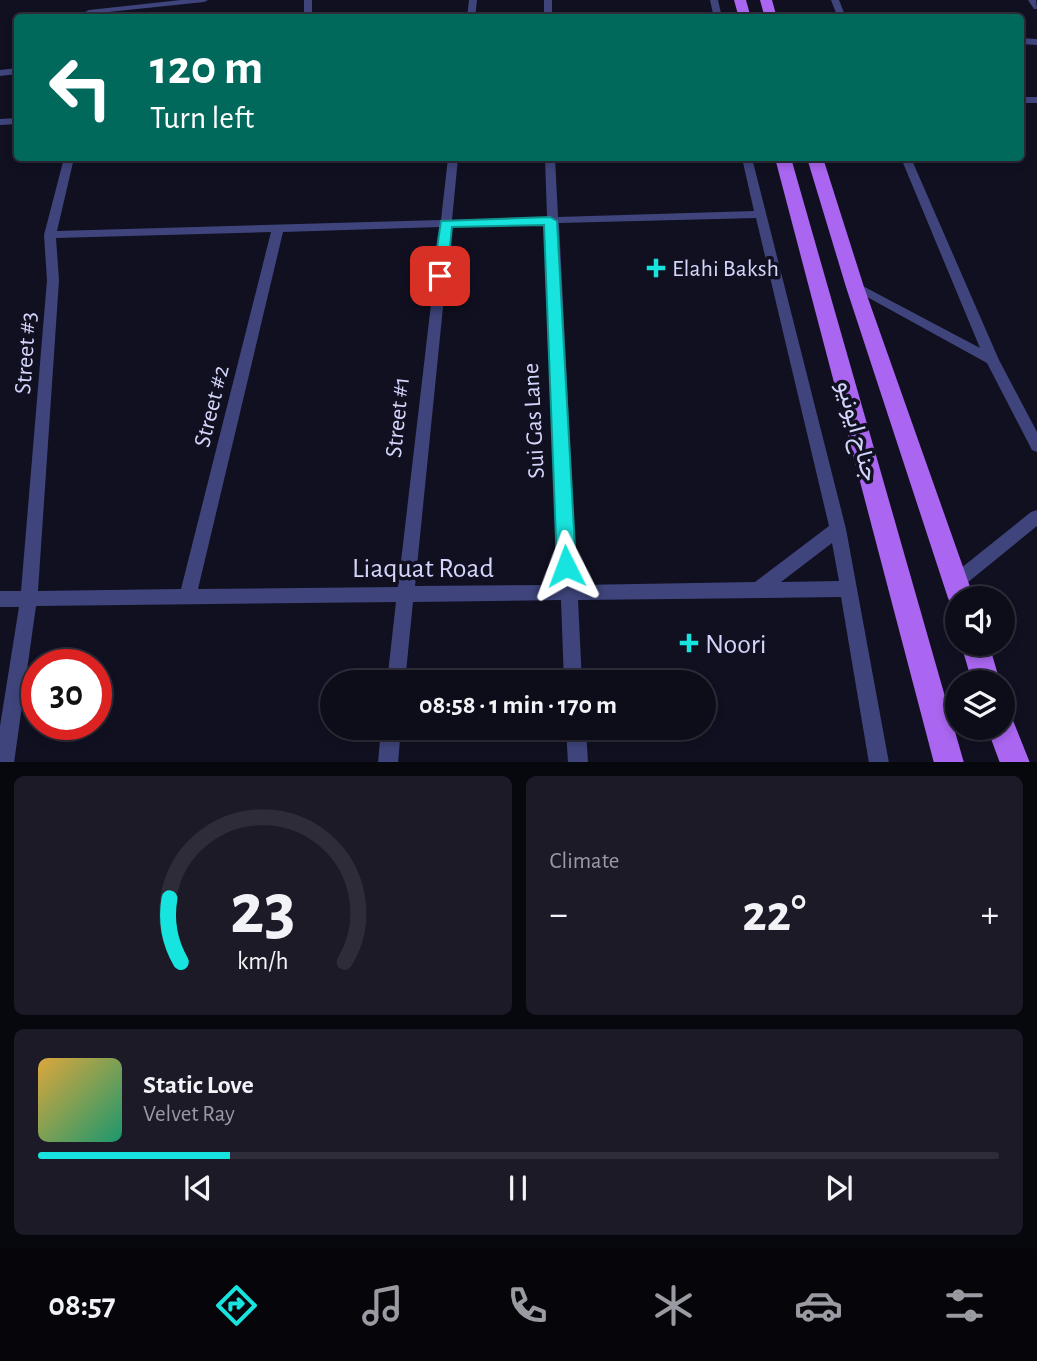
<!DOCTYPE html>
<meta charset="utf-8">
<style>
body{margin:0;font-family:"Alegreya Sans",Vazirmatn,sans-serif;background:#1b1a26;color:#f1f3f6;height:100vh;display:flex;flex-direction:column;font-size:26px;white-space:nowrap}
*{box-sizing:border-box;margin:0}
p{font-size:23px;color:#9a9ba2}
.icon{flex:none;width:38px;height:38px;fill:none;stroke:currentColor;stroke-width:2;stroke-linecap:round;stroke-linejoin:round}
.map{position:relative;height:762px;overflow:hidden}
.sheet{display:flex;flex-direction:column;gap:14px;padding:14px;background:#07070e;flex:1}
.sheet>*{flex:none}
.top-card{position:absolute;left:14px;top:14px;width:1010px;height:147px;border-radius:7px;box-shadow:0 4px 10px #0003,0 0 0 2px #2d2c38;background:#00695c;color:#fff;overflow:hidden}
.controls{position:absolute;left:945px;top:586px;display:grid;gap:14px}
.controls a{display:grid;place-items:center;width:70px;height:70px;border-radius:50%;background:#0d0c19;box-shadow:0 4px 10px #0003,0 0 0 2px #2d2c38;font-size:35px}
.speed{position:absolute;left:21px;top:649px;display:flex;gap:14px;font-size:35px;font-weight:700;text-align:center}
.speed>*{display:grid;place-content:center;width:91px;height:91px;border-radius:50%;background:#0d0c19;box-shadow:0 4px 10px #0003,0 0 0 2px #2d2c38;line-height:1}
.speed .limit{border:10px solid #d22;background:#fff;color:#111}
.pin{position:absolute;display:grid;place-items:center;width:60px;height:60px;color:#fff;margin:-30px;border-radius:14px;box-shadow:0 4px 10px #0006}
.me{position:absolute;width:77px;margin:-38px;rotate:357deg;stroke-linejoin:round;filter:drop-shadow(0 0 5px #0008)}
.turn{display:flex;align-items:center;gap:24px;height:147px;padding:0 21px;font-size:32px}
.turn .icon{width:91px;height:91px;stroke-width:2.5}
.turn b{display:block;font-size:49px;line-height:60px}
.big{font-size:52px;font-weight:700;line-height:1.1}
.sheet .tile{flex:1;display:flex;flex-direction:column;justify-content:center;gap:10px;min-width:0;padding:0 24px;border-radius:10px;background:#1b1a26}
.sheet .dial{align-items:center;gap:0}
.dial svg{height:182px;overflow:visible;fill:none;stroke:#2d2c38;stroke-width:7;stroke-linecap:round;text-anchor:middle}
.dial text{fill:#f1f3f6;stroke:none}
.song{display:flex;align-items:center;gap:21px}
.cover{width:84px;height:84px;border-radius:10px;background:linear-gradient(135deg,hsl(40 70% 55%),hsl(160 70% 35%))}
.played{height:7px;border-radius:4px;background:linear-gradient(90deg,#17e4de 20%,#2d2c38 20%)}
.keys{display:flex;justify-content:space-around;direction:ltr}
.heat{display:flex;justify-content:space-between;align-items:center;font-size:38px;direction:ltr}
.sheet .tiles{flex:1;display:grid;gap:14px;grid-template-columns:1fr 1fr}
.tile:last-child{grid-column:span 2}
.trip{position:absolute;left:320px;top:670px;width:396px;height:70px;border-radius:35px;background:#0d0c19;box-shadow:0 4px 10px #0003,0 0 0 2px #2d2c38;font-weight:700;line-height:70px;text-align:center}
.tab-bar{display:flex;height:112px;justify-content:space-around;align-items:center;background:#05050a;color:#9a9ba2}
.tab-bar .icon{width:49px;height:49px}
.tab-bar .current{color:#17e4de}
.tab-bar b{font-size:32px;color:#f1f3f6}
.map>svg:first-child{display:block}
.lines{fill:none;stroke-linecap:round;stroke-linejoin:round}
.street{fill:#3f457c;fill-rule:evenodd}
.primary{fill:#aa66f0;fill-rule:evenodd}
.route{fill:#17e4de;stroke:#0f9490;stroke-width:2}
.poi-dot{fill:#17e4de;stroke:#111021;stroke-width:2.5}
.labels{text-anchor:middle;stroke-width:7;stroke-linejoin:round;paint-order:stroke}
.poi-label{font-size:24px;fill:#d4d5fb;stroke:#111021;text-anchor:start}
.street-label{font-size:24px;fill:#d4d5fb;stroke:#111021}
.near-street-label{font-size:28px;fill:#d4d5fb;stroke:#111021}
.near-poi-label{font-size:28px;fill:#d4d5fb;stroke:#111021;text-anchor:start}
</style>
<div class="map">
<svg width="1037" height="763" viewBox="0 0 1037 763">
<rect width="100%" height="100%" fill="#111021"/>
<g class="lines">
<g class="street">
<polygon points="181,0 208,0 204,2 89,14 85,12 89,10"/>
<rect x="304" y="0" width="8" height="18"/>
<polygon points="469,0 477,0 475,18 467,18"/>
<rect x="544" y="0" width="8" height="18"/>
<polygon points="710,0 718,0 722,18 714,18"/>
<polygon points="831,0 839,0 846,18 838,18"/>
<polygon points="1028,0 1036,0 1037,9 1034,9"/>
<polygon points="1020,38 1037,39 1037,45 1020,44"/>
<polygon points="18,68 18,74 0,76 0,70"/>
<rect x="1020" y="97" width="17" height="6"/>
<polygon points="18,118 18,124 0,125 0,119"/>
<path d="M64,158H74L57,231L441,220L448,158H458L452,220L547,217L545,158H555L558,217L754,211L742,158H752L846,529L889,763H869L841,597L578,600L582,682H564L561,600L413,602L405,682H387L396,602L36,606L14,763H0V726L19,607H0V591H21L47,280L44,235ZM756,218L829,526L755,582L577,585L559,223ZM547,224L560,585L415,586L451,227ZM440,227L398,587L198,589L283,232ZM271,232L181,589L38,591L59,280L56,238ZM832,543L839,581L781,582Z"/>
<polygon points="901,158 911,158 999,360 1037,432 1037,452 1032,450 987,363 849,287 851,284 859,284 980,348"/>
<polygon points="1037,510 1037,526 962,587 956,590 950,587 947,582 950,577 1031,512"/>
<polygon points="381,728 401,728 398,763 378,763"/>
<polygon points="566,728 586,728 588,763 568,763"/>
</g>
<g class="primary">
<polygon points="734,0 746,0 751,18 739,18"/>
<polygon points="760,0 772,0 777,18 765,18"/>
<polygon points="775,158 791,158 964,763 934,763"/>
<polygon points="807,158 823,158 864,287 974,598 957,598 957,608 952,606 948,598 846,287"/>
<polygon points="961,644 989,644 1000,682 972,682"/>
<polygon points="1003,714 1012,718 1030,763 1000,763 987,728 1003,728"/>
</g>
</g>
<polygon class="route" points="550,217 557,221 576,566 573,571 560,571 557,566 544,225 452,227 447,276 440,281 433,276 441,221"/>
<g class="poi-dot">
<path d="M652.5 257.5h7v7h7v7h-7v7h-7v-7h-7v-7h7z"/>
<path d="M685.5 632.5h7v7h7v7h-7v7h-7v-7h-7v-7h7z"/>
</g>
<g class="labels">
<g class="poi-label">
<text x="672" y="276">Elahi Baksh</text>
</g>
<g class="street-label">
<text transform="translate(25 353) rotate(-86)" y="8">Street #3</text>
<text transform="translate(211 406) rotate(-76)" y="8">Street #2</text>
<text transform="translate(397 417) rotate(-84)" y="8">Street #1</text>
<text transform="translate(533 421) rotate(-93)" y="8">Sui Gas Lane</text>
<text transform="translate(858 431) rotate(75)" y="8">جناح ایونیو</text>
</g>
<g class="near-street-label">
<text x="423" y="577">Liaquat Road</text>
</g>
<g class="near-poi-label">
<text x="705" y="653">Noori</text>
</g>
</g>
</svg>
<div class="controls">
<a><svg class="icon" aria-label="sound" viewBox="0 0 24 24"><path d="M4 9h4l5-4v14l-5-4H4zM17 9q2 3 0 6"/></svg></a>
<a><svg class="icon" aria-label="layers" viewBox="0 0 24 24"><path d="M12 4l9 5-9 5-9-5zM3 14l9 5 9-5"/></svg></a>
</div>
<div class="speed"><div class="limit">30</div></div>
<div class="pin" style="left:440px;top:276px;background:#d93025"><svg class="icon" aria-label="arrive" viewBox="0 0 24 24"><path d="M6 21V4h12l-3 4 3 4H6"/></svg></div>
<svg class="me" style="left:566px;top:566px" viewBox="-20 -20 40 40"><path d="M0-17L14 15 0 8-14 15z" fill="#17e4de" stroke="#fff" stroke-width="4"/></svg>
<div class="trip">08:58 · 1 min · 170 m</div>
<div class="top-card">
<div class="turn"><svg class="icon" aria-label="left" viewBox="0 0 24 24"><path d="M17 20v-9H6M10 6l-5 5 5 5"/></svg><div><b>120 m</b>Turn left</div></div>
</div>
</div>
<section class="sheet">
<div class="tiles">
<div class="tile dial"><svg viewBox="0 0 100 80">
<path d="M14 69A42 42 0 1 1 86 69"/>
<path d="M14 69A42 42 0 0 1 9 41" stroke="#17e4de"/>
<text x="50" y="56" font-size="32" font-weight="700">23</text>
<text x="50" y="72" font-size="11">km/h</text>
</svg></div>
<div class="tile"><p>Climate</p>
<div class="heat"><a>−</a><b class="big">22°</b><a>+</a></div>
</div>
<div class="tile">
<div class="song"><i class="cover"></i><div><b>Static Love</b><p>Velvet Ray</p></div></div>
<div class="played"></div>
<div class="keys"><svg class="icon" aria-label="previous" viewBox="0 0 24 24"><path d="M18 5L8 12l10 7zM5 5v14"/></svg><svg class="icon" aria-label="pause" viewBox="0 0 24 24"><path d="M8 5v14M16 5v14"/></svg><svg class="icon" aria-label="next" viewBox="0 0 24 24"><path d="M6 5l10 7-10 7zM19 5v14"/></svg></div>
</div>
</div>
</section>
<nav class="tab-bar">
<b>08:57</b>
<svg class="icon current" aria-label="directions" viewBox="0 0 24 24"><path d="M12 3l9 9-9 9-9-9zM9 14v-3h6M13 9l2 2-2 2"/></svg>
<svg class="icon" aria-label="music" viewBox="0 0 24 24"><path d="M9 18V5l10-2v13"/><circle cx="6" cy="18" r="3"/><circle cx="16" cy="16" r="3"/></svg>
<svg class="icon" aria-label="phone" viewBox="0 0 24 24"><path d="M5 4h4l2 5-3 2q2 4 5 5l2-3 5 2v4C11 20 4 13 5 4z"/></svg>
<svg class="icon" aria-label="climate" viewBox="0 0 24 24"><path d="M12 3v18M4 7l16 10M4 17L20 7"/></svg>
<svg class="icon" aria-label="car" viewBox="0 0 24 24"><path d="M5 17H2v-5l4-1 3-4h7l3 4 3 1v5h-3M9 17h6M6 11h13"/><circle cx="7" cy="17" r="2"/><circle cx="17" cy="17" r="2"/></svg>
<svg class="icon" aria-label="filters" viewBox="0 0 24 24"><path d="M4 7h16M4 17h16"/><circle cx="9" cy="7" r="2"/><circle cx="15" cy="17" r="2"/></svg>
</nav>
